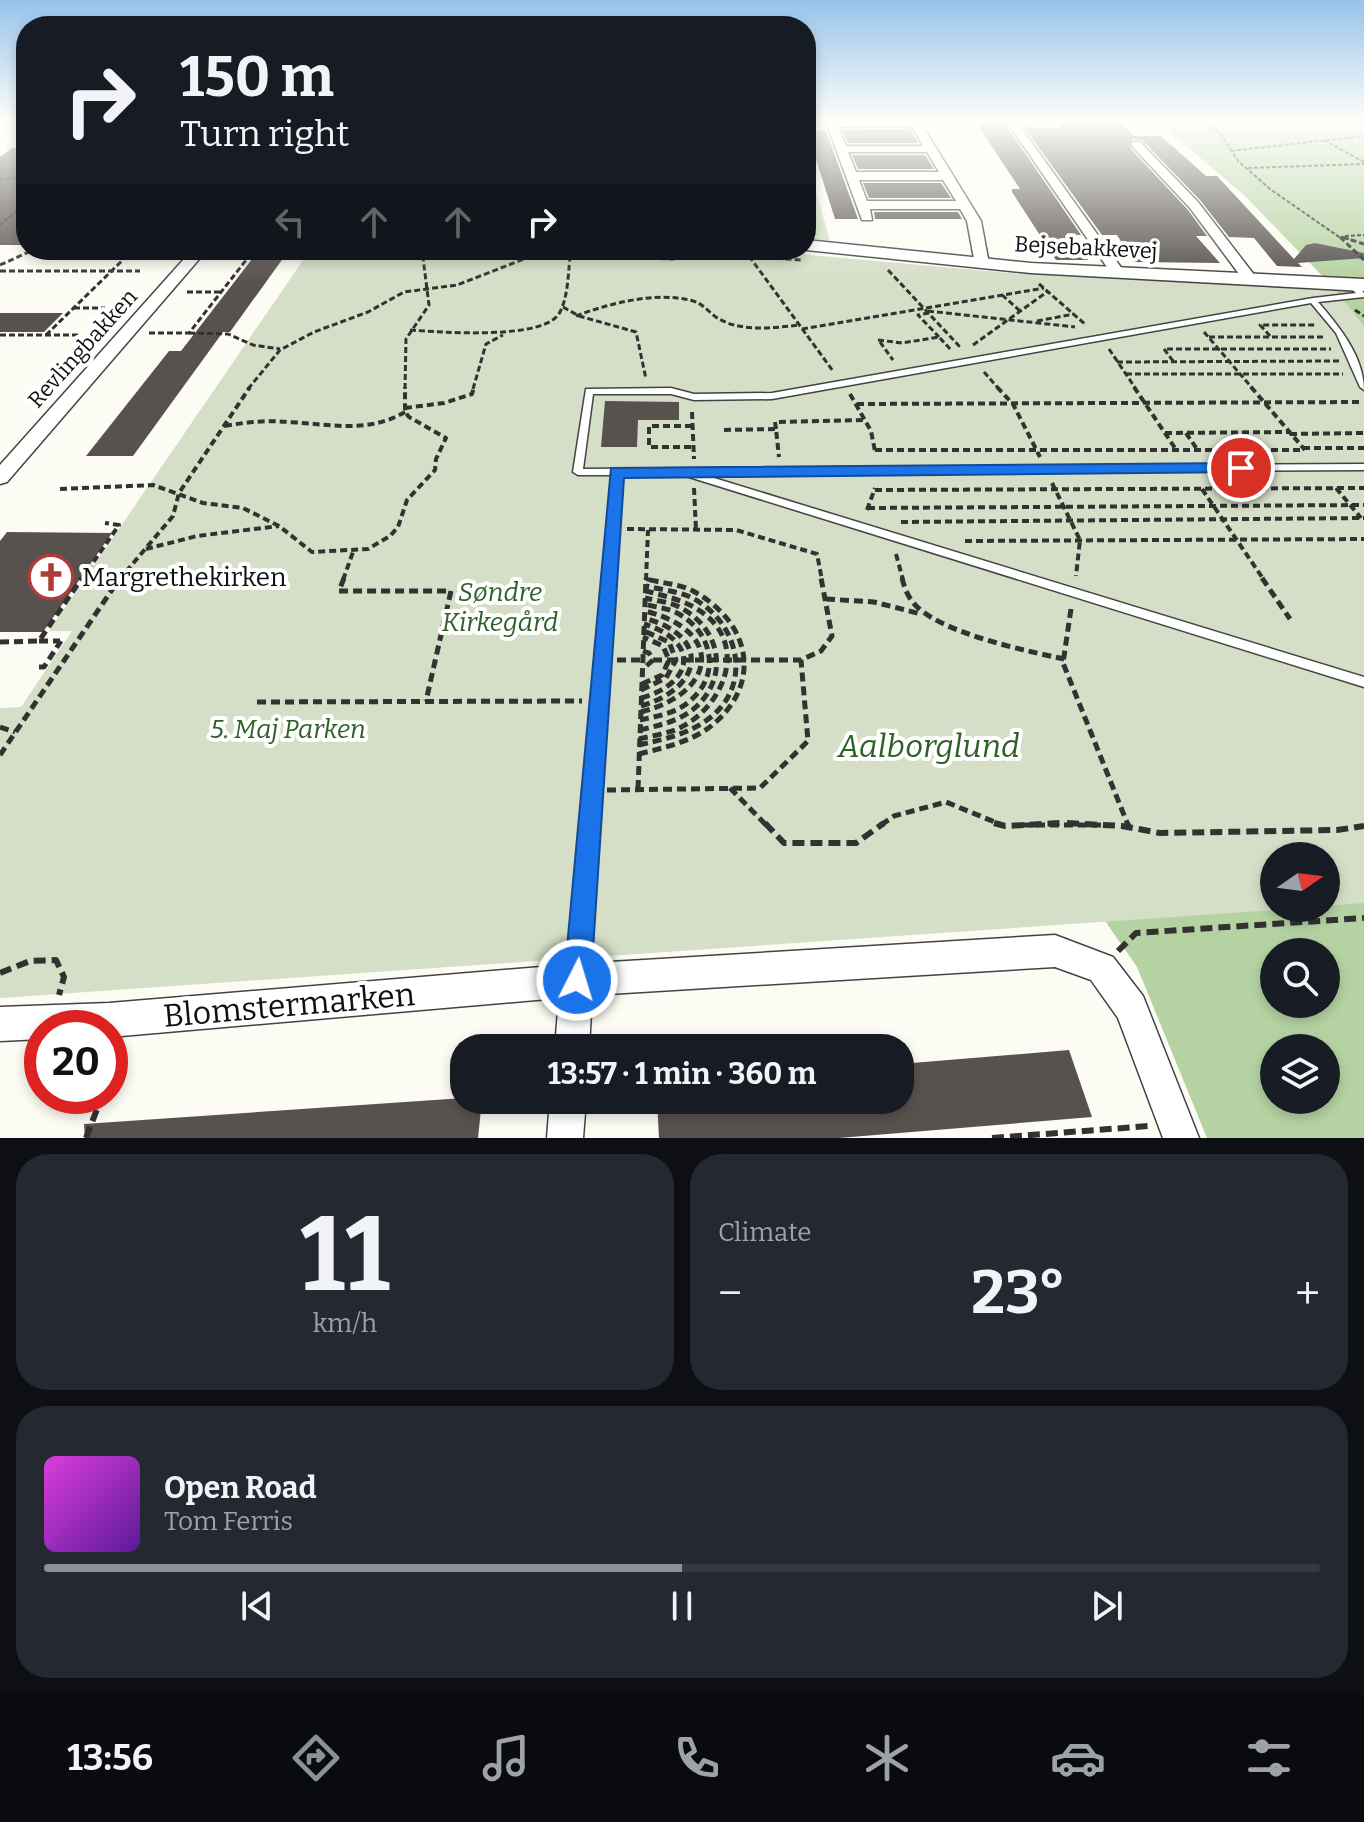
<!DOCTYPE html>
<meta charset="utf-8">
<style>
body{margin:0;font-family:Bitter,serif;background:#242831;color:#f1f3f6;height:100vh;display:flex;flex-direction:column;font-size:30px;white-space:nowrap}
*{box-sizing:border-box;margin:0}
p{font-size:26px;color:#9ea1a6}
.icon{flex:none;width:44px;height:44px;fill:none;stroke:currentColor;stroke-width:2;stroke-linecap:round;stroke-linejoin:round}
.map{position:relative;height:1138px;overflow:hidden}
.details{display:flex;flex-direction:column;gap:16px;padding:16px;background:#0d0f14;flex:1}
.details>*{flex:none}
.banner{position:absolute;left:16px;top:16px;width:800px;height:244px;border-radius:32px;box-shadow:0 4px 12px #0003;background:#171b24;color:#f1f3f6;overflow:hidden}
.needle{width:52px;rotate:76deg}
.tools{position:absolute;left:1260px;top:842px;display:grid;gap:16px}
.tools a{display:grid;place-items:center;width:80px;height:80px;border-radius:50%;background:#171b24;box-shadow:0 4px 12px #0003;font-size:40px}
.speed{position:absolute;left:24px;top:1010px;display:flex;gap:16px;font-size:40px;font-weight:700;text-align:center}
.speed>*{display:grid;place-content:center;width:104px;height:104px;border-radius:50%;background:#171b24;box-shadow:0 4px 12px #0003;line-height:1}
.speed .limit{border:12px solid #d22;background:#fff;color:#111}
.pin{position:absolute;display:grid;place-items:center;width:68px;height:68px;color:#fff;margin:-34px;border:4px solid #fff;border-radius:50%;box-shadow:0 2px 8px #0007}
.me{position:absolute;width:88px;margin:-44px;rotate:5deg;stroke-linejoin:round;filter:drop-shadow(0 0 6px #0008)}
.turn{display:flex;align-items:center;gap:28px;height:168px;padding:0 32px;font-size:36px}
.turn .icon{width:104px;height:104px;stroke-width:2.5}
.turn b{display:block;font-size:56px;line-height:68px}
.lanes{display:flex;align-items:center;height:76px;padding:0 32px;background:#0003;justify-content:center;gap:40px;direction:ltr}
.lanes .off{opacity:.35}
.big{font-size:60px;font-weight:700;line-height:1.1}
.details .widget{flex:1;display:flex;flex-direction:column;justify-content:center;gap:12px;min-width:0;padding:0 28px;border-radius:32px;background:#242831}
.details .dial{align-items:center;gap:0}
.dial b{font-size:104px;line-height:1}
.song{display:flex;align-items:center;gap:24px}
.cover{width:96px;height:96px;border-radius:12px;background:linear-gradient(135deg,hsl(300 70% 55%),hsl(270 70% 35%))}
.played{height:8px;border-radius:4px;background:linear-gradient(90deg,#8c9099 50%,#363941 50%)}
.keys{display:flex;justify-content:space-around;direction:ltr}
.heat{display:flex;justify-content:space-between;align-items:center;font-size:44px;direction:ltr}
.details .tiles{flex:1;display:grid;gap:16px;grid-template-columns:1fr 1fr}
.widget:last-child{grid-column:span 2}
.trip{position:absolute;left:450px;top:1034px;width:464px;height:80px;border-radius:32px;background:#171b24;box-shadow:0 4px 12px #0003;font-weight:700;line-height:80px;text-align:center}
.menu{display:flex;height:128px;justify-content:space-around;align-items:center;background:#090b0e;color:#9ea1a6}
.menu .icon{width:56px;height:56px}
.menu .current{color:#8c9099}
.menu b{font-size:36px;color:#f1f3f6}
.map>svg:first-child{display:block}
.green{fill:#d1e5c1}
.forest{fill:#b5d3a2;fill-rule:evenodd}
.cemetery{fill:#d5dec6}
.building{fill:#57524d}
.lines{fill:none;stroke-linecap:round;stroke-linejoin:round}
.service-casing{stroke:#434343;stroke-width:3}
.minor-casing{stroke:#434343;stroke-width:3}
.tertiary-casing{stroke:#434343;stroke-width:3}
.path-far4{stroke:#323232;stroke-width:2;stroke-dasharray:4 2;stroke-linecap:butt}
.path-far3{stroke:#323232;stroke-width:3;stroke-dasharray:6 3;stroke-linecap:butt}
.path-far2{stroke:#323232;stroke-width:4;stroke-dasharray:7 4;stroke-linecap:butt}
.path-far1{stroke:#323232;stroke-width:5;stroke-dasharray:9 5;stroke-linecap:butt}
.path{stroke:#323232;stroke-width:6;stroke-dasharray:12 6;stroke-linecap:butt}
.service{fill:#fff;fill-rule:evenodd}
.minor{fill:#fff;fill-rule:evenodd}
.tertiary{fill:#fff;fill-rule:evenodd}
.route{fill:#1a73e8;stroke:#114b97;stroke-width:2}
.labels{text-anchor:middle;stroke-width:8;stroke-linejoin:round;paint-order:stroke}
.far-street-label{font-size:22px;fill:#101010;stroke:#fff}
.poi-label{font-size:26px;fill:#101010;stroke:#fff;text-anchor:start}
.park-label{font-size:26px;font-style:italic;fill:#2f6028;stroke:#fff}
.near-park-label{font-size:32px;font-style:italic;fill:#2f6028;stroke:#fff}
.near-street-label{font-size:32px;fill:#101010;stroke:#fff}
</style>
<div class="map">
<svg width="1364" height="1138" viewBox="0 0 1364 1138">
<rect width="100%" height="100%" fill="#fdfcf4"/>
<polygon class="green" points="806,156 830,241 806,238"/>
<g class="forest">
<polygon points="1158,122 1364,122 1364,366 1334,288 1245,196"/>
<path d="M1364,695V1138H1207L1137,967L1101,915ZM1274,856H1326V908H1274ZM1274,952H1326V1004H1274ZM1274,1048H1326V1100H1274Z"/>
</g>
<polygon class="cemetery" points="310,250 756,250 1009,273 1334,288 1364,326 1364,903 1326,906 1326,856 1274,856 1274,908 1303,908 0,998 0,708 21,707 72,631 49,631"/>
<g class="building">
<polygon points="1057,122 1114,122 1124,126 1134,136 1161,136 1206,176 1217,176 1294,259 1306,245 1315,243 1364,253 1364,258 1298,263 1302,267 1277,266 1254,238 1229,237 1200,200 1142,140 1132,139 1130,148 1188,210 1207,236 1196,236 1220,263 1134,262 1117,235 1102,235 1024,127 1062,128"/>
<polygon points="977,124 1005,124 1081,235 1071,235 1088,260 1056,260 1012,192 1012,189 1020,189"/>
<polygon points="910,129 918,143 848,143 842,130"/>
<polygon points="807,131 826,131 858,219 835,219"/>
<polygon points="12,148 26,148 26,245 0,245 0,157"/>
<polygon points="852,155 925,155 934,169 858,169"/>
<polygon points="863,183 941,183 951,198 869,198"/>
<polygon points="874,212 958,212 962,219 875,219"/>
<polygon points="259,250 289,250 230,332 223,332 133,456 86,456 169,351 181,351"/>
<polygon points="0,313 63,313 44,332 0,332"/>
<polygon points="605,401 679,402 679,420 638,420 637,447 601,447"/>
<polygon points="7,532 112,533 43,632 0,632 0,541"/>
<polygon points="1069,1050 1092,1117 839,1138 659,1138 657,1100 900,1100 900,1064"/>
<polygon points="464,1098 482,1100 478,1138 85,1138 84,1124"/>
</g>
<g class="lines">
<g class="service-casing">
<path id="service" d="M1348,282H1354L1364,293V297L1318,302C1339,326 1364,357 1364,390L1360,387L1336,333L1311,303L772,399L694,400L671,394H593L583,469L1364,464V470L701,474L1364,677V687L689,477L687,475H622L585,978L583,984L577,986L571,984L569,978L612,475H578L573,472L586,389L671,388L694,394L772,393L1313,298L1356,293L1348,286Z"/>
</g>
<g class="minor-casing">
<g id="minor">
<path d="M826,122H920L981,221L989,264L987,267H977L975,264L967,221L960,209H870L872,220H862ZM912,126L923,146H846L838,127ZM848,152H927L939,172H856ZM859,180H943L956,201H867Z"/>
<polygon points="1007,122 1017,122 1125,273 1123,276 1113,276"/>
<polygon points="1132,142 1140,142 1198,202 1255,276 1255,282 1245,282 1190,208 1132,146"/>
<polygon points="192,250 207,250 7,482 0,484 0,465"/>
<polygon points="1055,935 1113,957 1143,996 1199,1138 1163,1138 1118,1018 1091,980 1055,967 592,995 589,1048 555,1048 559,998 110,1037 110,1028 42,1028 42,1039 0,1041 0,1007 109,1003 577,964"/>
<polygon points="550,1100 586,1100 583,1138 547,1138"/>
</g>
</g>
<g class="tertiary-casing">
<polygon id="tertiary" points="806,240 1031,263 1364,279 1364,291 1031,273 806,250"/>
</g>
<g class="path-far4">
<polyline points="1206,122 1222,136 1238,161 1270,189 1342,239"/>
<polyline points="1324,140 1364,162"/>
<polyline points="1231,151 1364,136"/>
<polyline points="1248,168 1364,164"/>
<polyline points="0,179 26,178"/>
<polyline points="0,225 26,203"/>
<polyline points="1345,236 1364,235"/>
<polyline points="1341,237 1349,239"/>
</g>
<g class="path-far3">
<polyline points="1340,237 1364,260"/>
<polyline points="1342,237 1364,244"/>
<polyline points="570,254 671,259 727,255 801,260"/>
<polyline points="749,256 833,371"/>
<polyline points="214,257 248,258"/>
<polyline points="0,265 33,250"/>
<polyline points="888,270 961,348"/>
<polyline points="0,271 140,271"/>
<polyline points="1039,284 1086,325"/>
<polyline points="187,292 221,292"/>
<polyline points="1002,295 1020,311"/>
<polyline points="563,307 579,316 636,332 646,379"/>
<polyline points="74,308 105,308"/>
<polyline points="1355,310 1364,316"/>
<polyline points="928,311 1075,327"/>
<polyline points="929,313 918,315 939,337"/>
<path d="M576,316C610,303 657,291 693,301C704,304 709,313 719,319C742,332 773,328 799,325"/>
<polyline points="1037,321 1074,314"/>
<polyline points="802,329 1044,288"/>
<path d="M410,330C439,332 546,341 560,312C569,295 568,268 571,250"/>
<polyline points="1204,332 1253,389"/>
<polyline points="149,333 189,333 254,250"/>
<polyline points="189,333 228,334 253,345 280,349"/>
<polyline points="0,335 80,335"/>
<polyline points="46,335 133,250"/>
<polyline points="1270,336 1260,325 1317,325"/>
<polyline points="1209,337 1326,337"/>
<polyline points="878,340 902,343 939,337 951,350"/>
<polyline points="880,342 893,360"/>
<polyline points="973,345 1047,292"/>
<polyline points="1109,349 1136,389"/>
<polyline points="1173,361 1164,349 1331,349"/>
<polyline points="1117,362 1339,361"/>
<polyline points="984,372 999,389"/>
<polyline points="1126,374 1343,374"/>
<polyline points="248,389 280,350 314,332 368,312 404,292 457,285 547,250"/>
<polyline points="405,389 406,339 429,305 422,250"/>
<polyline points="473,389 486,344 503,335"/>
</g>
<g class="path-far2">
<polyline points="997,387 1013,404 1040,457"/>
<polyline points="1134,387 1175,448"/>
<polyline points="1251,387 1305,450"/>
<polyline points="850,394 871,431 875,451"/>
<polyline points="857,404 1363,402"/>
<polyline points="405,408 444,403 472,394 474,387"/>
<polyline points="692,412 694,459"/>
<path d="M225,426C246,422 267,420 288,422C330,424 367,434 405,412"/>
<polyline points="692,426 649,426 649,447 693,447"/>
<polyline points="776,429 775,422 865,420"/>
<polyline points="724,430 776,429 779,457"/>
<polyline points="1165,433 1289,432"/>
<polyline points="1186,433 1197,449"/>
<polyline points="1290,434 1364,433"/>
<polyline points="1303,448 1364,448"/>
<polyline points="875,450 1304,450"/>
<polyline points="1052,483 1080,540 1076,576"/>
<polyline points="694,488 696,530"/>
<polyline points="1336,488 1361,518"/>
<polyline points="60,489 153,485 203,503 243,508 279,526 312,552 368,549 390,536 398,527 407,500 435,470 436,459 446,438 409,417 405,412 405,387"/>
<polyline points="1202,489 1264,580"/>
<polyline points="875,490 1364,488"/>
<polyline points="868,508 1364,505"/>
<polyline points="867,510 875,488"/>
<polyline points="901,522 1364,518"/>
<polyline points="627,529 736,530 817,554 822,580"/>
<polyline points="965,541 1364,539"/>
<polyline points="146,549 197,536 279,526"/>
<polyline points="896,554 903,580"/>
<polyline points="646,579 651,580"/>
<polyline points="81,580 119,525 105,523"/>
<polyline points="119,580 173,516 179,493 250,387"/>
<polyline points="343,580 353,552"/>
<polyline points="646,580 648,530"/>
</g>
<g class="path-far1">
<polyline points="344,578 339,591 451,591 426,701"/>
<path d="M902,578C904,586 907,595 912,601C934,632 1027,651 1064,659"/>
<polyline points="1262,578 1290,619"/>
<polyline points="826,599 874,602 921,614"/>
<polyline points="1071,609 1063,663 1128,825"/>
<polyline points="39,641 60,641"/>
<polyline points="0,642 39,641 82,578"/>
<polyline points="643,651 649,653 653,660 643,669"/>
<polyline points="617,660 643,660"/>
<polyline points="653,660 801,660 821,651 832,636 821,578"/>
<polyline points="39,667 44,667 61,641"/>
<polyline points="642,684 662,675 669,660 663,646 643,637"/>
<polyline points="641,690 666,678 676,660 669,642 644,631"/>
<path d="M641,698C695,683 700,641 644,624"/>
<polyline points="257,702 582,701"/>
<path d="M641,706C703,688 712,636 644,618"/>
<path d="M641,712C716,693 726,631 645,611"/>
<path d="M640,720C658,716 678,713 692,699C722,672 711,629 675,612C666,608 655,607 645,604"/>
<polyline points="0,727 15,732"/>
<path d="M640,730C660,725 681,721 697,706C730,674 719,628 681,608C671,602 657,601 645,598"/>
<path d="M639,739C651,736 664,734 675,730C718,713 749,653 708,617C690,601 668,597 646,591"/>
<path d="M639,745C664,739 686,735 707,720C756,685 738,618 688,596C675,591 659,589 646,586"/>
<path d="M639,754C666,747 696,741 717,721C764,677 746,619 693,591C680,584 661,583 646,579"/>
<polyline points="0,755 120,578"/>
<polyline points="730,788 766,825"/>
<polyline points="638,789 646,578"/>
<polyline points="607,790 760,788 808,741 801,660"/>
<polyline points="881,825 894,816 946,802 1002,825"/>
<polyline points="1022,825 1106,825"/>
</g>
<g class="path">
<polyline points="765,823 784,843 856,843 884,823"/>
<polyline points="994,823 1005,826 1061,823"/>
<polyline points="1067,823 1122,826 1160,833 1337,830 1364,826"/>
<polyline points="1127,823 1129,827"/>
<polyline points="1118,951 1136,933 1364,918"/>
<polyline points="0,973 30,961 56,960 64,977 59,995"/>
<polyline points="110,1074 120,1047"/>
<polyline points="86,1138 102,1096"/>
<polyline points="992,1138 1149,1126"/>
</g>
<use href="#service" class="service"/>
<use href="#minor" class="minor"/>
<use href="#tertiary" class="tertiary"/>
</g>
<linearGradient id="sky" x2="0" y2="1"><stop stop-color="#97c3eb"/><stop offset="0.43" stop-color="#fefefa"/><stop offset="1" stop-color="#fefefa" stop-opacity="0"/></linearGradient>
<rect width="1364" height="281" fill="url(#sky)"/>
<polygon class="route" points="1241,463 1249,468 1246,472 624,478 591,980 587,989 577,993 568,989 564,980 611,468"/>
<defs>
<g id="church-ring" transform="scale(2.3)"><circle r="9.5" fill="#fff" stroke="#ae3c39" stroke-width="1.5"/><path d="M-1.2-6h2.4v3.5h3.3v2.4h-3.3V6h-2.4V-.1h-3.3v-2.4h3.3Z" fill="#ae3c39"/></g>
</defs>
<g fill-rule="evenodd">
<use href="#church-ring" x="51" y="577"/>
</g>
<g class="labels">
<g class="far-street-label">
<text transform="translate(1086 247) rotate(3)" y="8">Bejsebakkevej</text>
<text transform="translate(82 348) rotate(-48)" y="8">Revlingbakken</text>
</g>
<g class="poi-label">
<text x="82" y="586">Margrethekirken</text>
</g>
<g class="park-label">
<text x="500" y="601">Søndre<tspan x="500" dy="30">Kirkegård</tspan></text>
<text x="288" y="738">5. Maj Parken</text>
</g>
<g class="near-park-label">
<text x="929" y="757">Aalborglund</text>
</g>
<g class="near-street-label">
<text transform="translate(289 1005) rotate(-5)" y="11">Blomstermarken</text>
</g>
</g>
</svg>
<div class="tools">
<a><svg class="needle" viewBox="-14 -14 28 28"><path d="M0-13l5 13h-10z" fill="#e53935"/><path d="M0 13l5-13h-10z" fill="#9ea1a6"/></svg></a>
<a><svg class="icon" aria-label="search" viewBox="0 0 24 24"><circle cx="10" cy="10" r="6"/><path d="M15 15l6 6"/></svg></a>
<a><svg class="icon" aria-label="layers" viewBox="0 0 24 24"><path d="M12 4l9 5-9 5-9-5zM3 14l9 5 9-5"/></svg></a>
</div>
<div class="speed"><div class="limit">20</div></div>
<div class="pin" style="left:1241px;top:468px;background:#d93025"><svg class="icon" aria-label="arrive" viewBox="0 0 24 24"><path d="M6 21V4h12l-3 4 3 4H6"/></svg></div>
<svg class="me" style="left:577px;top:980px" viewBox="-20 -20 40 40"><circle r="17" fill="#1a73e8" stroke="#fff" stroke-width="3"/><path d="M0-11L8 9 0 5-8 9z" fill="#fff"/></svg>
<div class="trip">13:57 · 1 min · 360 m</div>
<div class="banner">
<div class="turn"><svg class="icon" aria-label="right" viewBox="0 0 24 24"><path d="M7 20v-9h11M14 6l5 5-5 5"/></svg><div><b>150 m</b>Turn right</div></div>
<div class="lanes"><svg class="icon off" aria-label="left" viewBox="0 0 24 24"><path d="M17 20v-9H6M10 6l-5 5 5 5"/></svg><svg class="icon off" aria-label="ahead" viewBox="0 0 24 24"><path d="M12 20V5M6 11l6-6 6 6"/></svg><svg class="icon off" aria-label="ahead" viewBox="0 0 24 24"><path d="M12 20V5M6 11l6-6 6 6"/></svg><svg class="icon" aria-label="right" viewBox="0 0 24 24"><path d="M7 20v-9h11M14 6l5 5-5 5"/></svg></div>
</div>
</div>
<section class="details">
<div class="tiles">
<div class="widget dial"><b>11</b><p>km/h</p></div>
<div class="widget"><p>Climate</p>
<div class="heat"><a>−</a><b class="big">23°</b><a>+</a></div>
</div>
<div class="widget">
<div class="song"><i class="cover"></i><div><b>Open Road</b><p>Tom Ferris</p></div></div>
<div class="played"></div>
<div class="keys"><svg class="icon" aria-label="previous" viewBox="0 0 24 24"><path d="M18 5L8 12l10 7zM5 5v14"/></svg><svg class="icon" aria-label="pause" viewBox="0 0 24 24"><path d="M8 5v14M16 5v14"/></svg><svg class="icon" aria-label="next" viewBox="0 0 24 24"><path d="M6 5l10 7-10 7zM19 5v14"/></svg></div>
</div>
</div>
</section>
<nav class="menu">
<b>13:56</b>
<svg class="icon current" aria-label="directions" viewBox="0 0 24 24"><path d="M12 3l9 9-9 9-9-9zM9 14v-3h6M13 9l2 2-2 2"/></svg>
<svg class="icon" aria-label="music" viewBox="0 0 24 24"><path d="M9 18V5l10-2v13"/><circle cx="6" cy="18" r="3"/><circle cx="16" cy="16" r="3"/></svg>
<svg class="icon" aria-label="phone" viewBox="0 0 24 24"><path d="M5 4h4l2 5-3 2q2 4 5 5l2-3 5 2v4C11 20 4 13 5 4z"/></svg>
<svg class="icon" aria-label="climate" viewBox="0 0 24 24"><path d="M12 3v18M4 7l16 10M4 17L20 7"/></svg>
<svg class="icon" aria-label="car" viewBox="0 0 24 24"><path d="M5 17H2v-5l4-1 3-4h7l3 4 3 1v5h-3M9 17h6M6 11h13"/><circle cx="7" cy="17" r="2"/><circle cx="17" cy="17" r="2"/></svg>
<svg class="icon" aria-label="filters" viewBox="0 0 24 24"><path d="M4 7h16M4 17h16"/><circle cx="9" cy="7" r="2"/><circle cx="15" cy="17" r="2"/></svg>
</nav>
